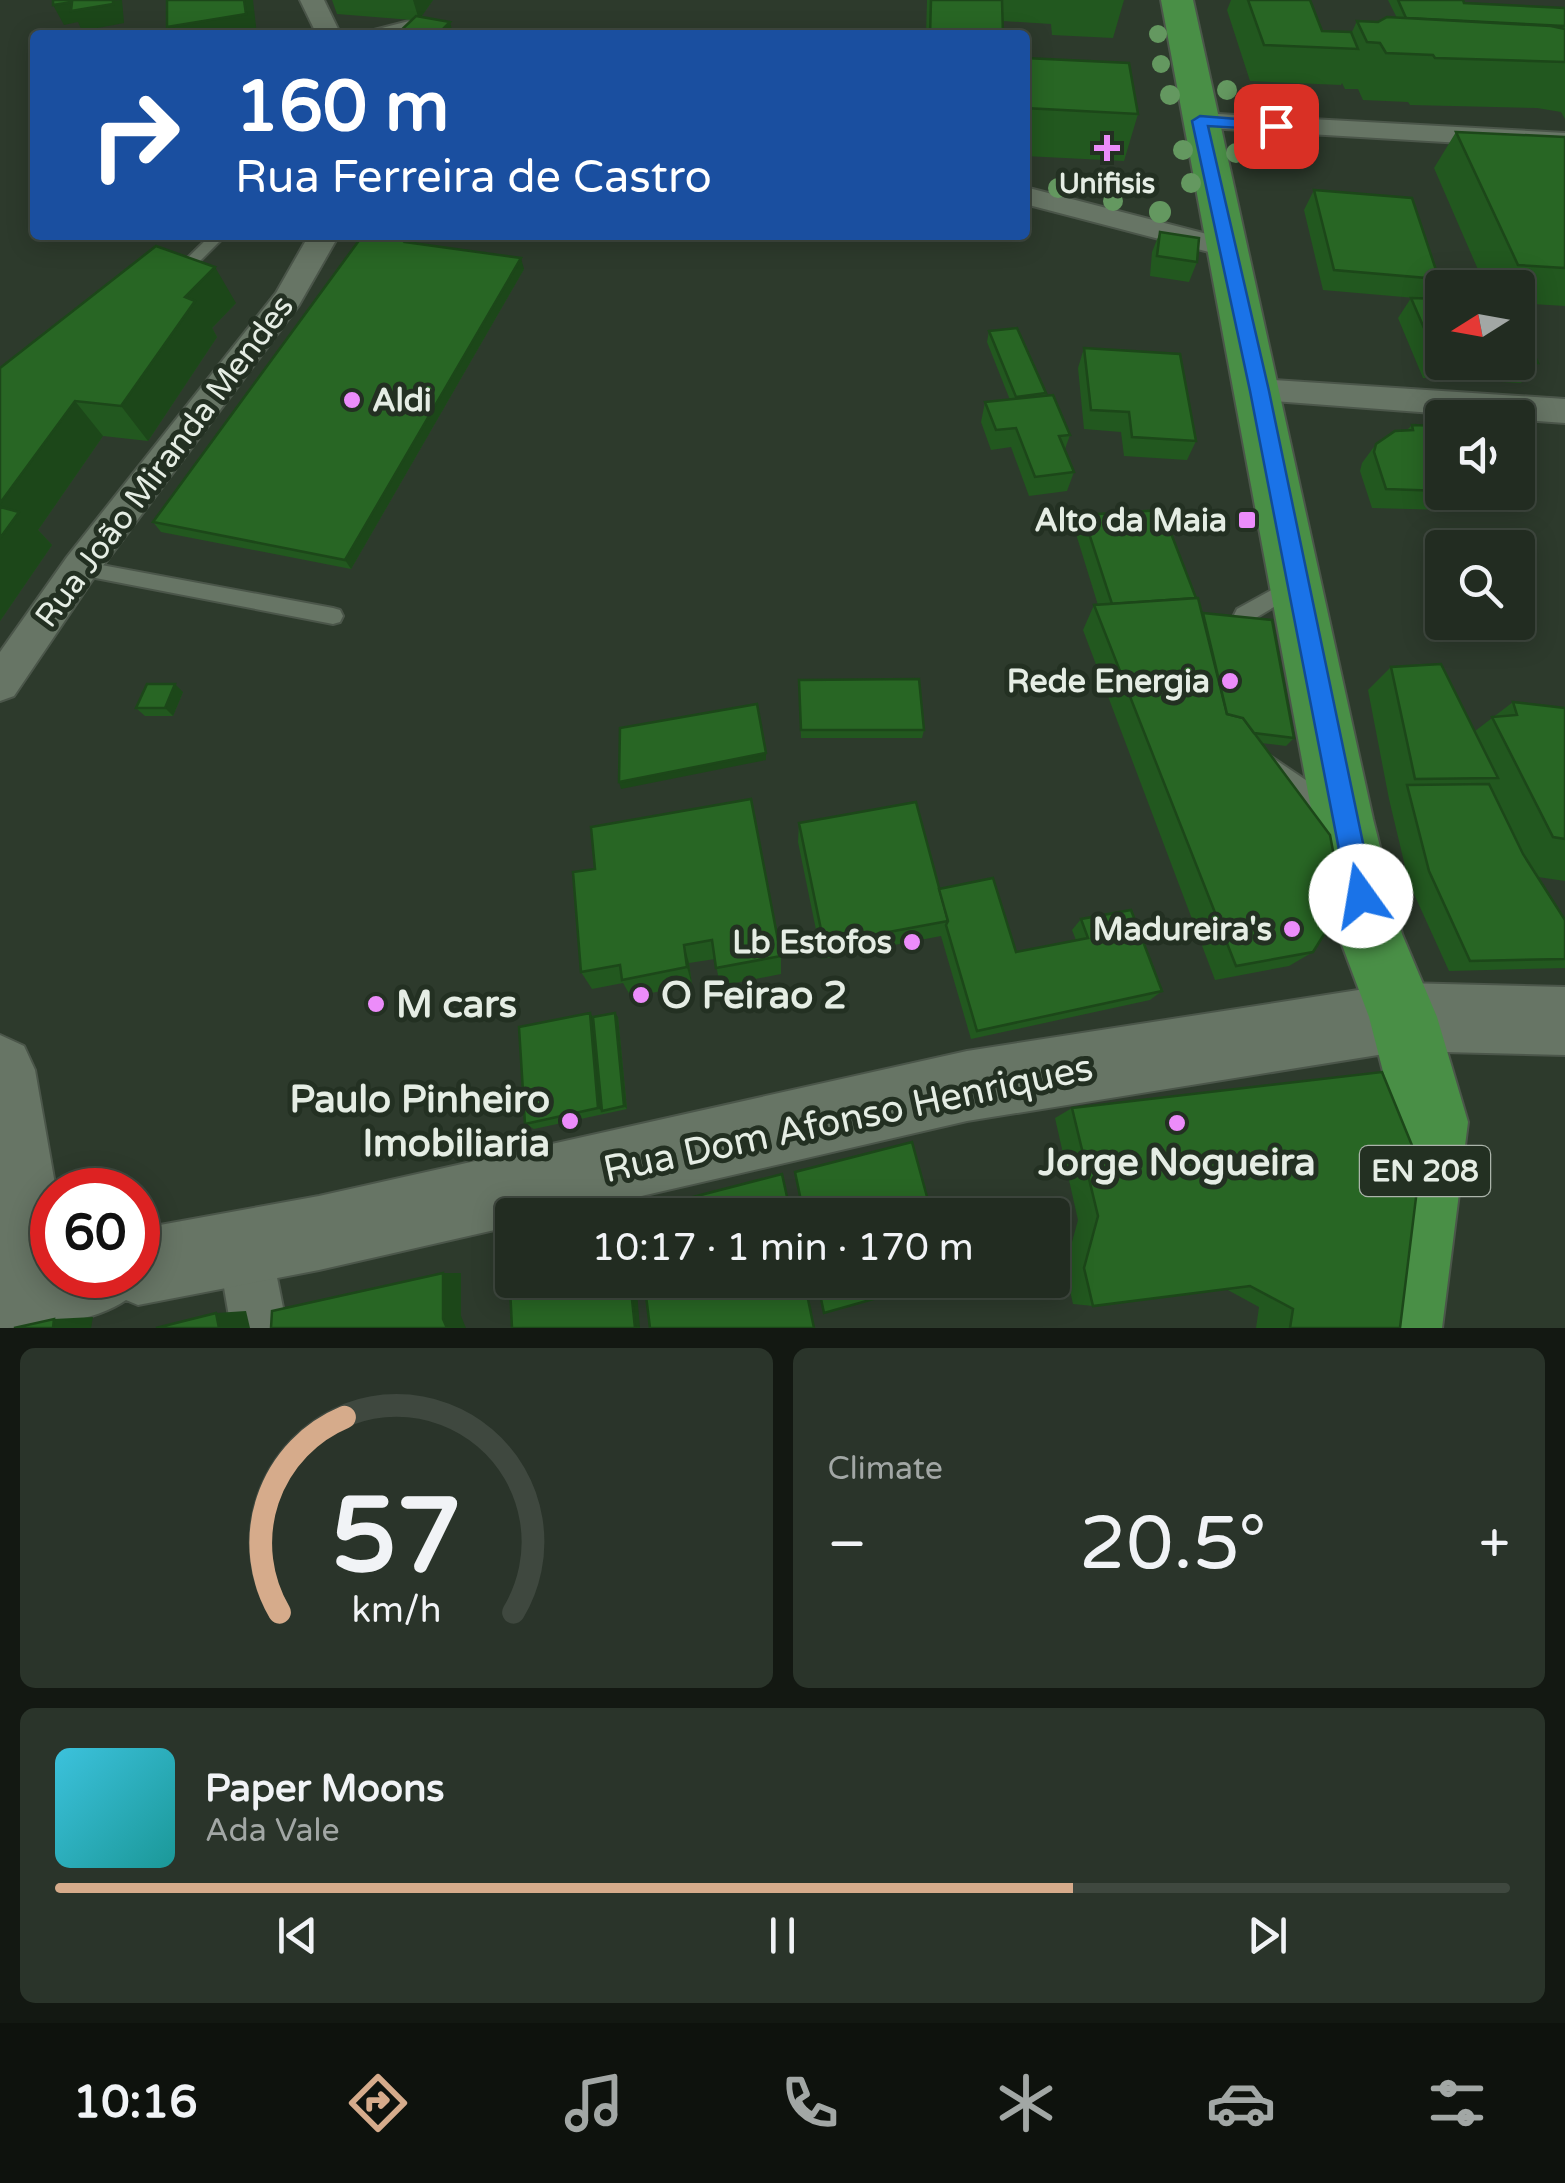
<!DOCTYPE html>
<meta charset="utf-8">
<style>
body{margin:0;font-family:"Varela Round",sans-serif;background:#2a342a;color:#f1f3f6;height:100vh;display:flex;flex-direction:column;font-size:38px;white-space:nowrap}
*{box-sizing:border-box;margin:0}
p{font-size:32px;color:#a2a7a5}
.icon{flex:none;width:55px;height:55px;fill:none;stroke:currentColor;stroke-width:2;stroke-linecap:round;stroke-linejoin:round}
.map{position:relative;height:1328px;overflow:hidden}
.sheet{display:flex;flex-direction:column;gap:20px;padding:20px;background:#131812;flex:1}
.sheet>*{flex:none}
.guide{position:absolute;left:30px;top:30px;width:1000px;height:210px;border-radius:10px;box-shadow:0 5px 25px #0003,0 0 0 2px #3f483f;background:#1a4fa0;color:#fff;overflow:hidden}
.needle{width:65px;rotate:259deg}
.buttons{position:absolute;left:1425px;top:270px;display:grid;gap:20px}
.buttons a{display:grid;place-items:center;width:110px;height:110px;border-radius:10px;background:#222c21;box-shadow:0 5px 25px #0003,0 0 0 2px #3f483f;font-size:50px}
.speed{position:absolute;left:30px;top:1168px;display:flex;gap:20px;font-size:50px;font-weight:700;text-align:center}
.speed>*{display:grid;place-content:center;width:130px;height:130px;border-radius:50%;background:#222c21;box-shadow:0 5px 25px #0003,0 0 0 2px #3f483f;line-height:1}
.speed .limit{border:15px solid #d22;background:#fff;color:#111}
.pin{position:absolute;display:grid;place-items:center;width:85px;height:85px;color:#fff;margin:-42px;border-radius:20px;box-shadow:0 5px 15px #0006}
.me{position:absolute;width:110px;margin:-55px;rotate:347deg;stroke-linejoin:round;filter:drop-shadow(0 0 8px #0008)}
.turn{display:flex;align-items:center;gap:35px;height:210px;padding:0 40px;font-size:45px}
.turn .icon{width:130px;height:130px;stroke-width:2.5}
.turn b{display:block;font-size:70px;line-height:85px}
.big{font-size:75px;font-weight:600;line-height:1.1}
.sheet .widget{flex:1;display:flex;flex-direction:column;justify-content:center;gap:15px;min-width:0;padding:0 35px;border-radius:15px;background:#2a342a}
.sheet .dial{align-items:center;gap:0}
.dial svg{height:260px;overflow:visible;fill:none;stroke:#3f483f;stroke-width:7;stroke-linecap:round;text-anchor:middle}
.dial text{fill:#f1f3f6;stroke:none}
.song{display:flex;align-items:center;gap:30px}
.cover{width:120px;height:120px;border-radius:15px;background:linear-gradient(135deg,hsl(190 70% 55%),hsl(180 70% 35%))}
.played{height:10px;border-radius:5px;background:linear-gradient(90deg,#d6ab8b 70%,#3f483f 70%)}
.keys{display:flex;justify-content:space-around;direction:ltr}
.heat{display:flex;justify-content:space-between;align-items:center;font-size:55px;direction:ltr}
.sheet .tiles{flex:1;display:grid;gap:20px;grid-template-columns:1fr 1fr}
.widget:last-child{grid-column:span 2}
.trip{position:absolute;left:495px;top:1198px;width:575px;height:100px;border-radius:10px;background:#222c21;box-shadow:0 5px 25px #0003,0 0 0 2px #3f483f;font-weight:600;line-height:100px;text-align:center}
.tab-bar{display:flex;height:160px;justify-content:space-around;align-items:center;background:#0e120d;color:#a2a7a5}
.tab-bar .icon{width:70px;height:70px}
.tab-bar .on{color:#d6ab8b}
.tab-bar b{font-size:45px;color:#f1f3f6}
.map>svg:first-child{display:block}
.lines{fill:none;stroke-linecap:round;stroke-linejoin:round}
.service-casing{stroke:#4b564a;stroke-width:4}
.minor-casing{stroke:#4b564a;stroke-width:4}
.secondary-casing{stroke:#4b564a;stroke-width:4}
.primary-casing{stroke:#4b564a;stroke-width:4}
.service{fill:#677565;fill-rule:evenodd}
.minor{fill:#677565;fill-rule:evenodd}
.secondary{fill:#677565;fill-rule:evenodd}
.primary{fill:#498f46;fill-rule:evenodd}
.tree{fill:#649860}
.wall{fill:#22581f}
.shaded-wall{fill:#1c4719}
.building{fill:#286624;stroke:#1c4719;stroke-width:2.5}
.route{fill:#1a73e8;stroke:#114b97;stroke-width:2.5}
.poi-dot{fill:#ec8cfa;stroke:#233022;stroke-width:4}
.labels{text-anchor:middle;stroke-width:10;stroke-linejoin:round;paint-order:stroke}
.far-poi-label{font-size:28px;font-weight:bold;fill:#e5ede4;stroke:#233022}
.shield{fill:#233022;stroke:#abb4aa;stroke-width:2.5}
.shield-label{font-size:30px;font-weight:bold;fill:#e5ede4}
.poi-label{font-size:32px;font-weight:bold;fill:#e5ede4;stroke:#233022;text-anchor:end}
.street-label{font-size:32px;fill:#e5ede4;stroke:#233022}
.near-poi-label{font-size:38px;font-weight:bold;fill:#e5ede4;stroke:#233022;text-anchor:start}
.near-street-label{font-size:38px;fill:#e5ede4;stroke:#233022}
</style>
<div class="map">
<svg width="1565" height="1328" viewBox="0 0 1565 1328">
<rect width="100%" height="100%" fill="#2d3a2c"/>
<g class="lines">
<g class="service-casing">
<g id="service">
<polygon points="211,235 226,235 181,280 171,280 171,274"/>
<polygon points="80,561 333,608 340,610 343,616 340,622 333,624 80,575 71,568"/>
<polygon points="1295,577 1304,585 1302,590 1254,619 1258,642 1255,648 1241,648 1234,615 1237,609"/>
<polygon points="1267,754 1337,801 1340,808 1337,815 1329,818 1321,815 1259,771 1256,764 1259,757"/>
</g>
</g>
<g class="minor-casing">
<g id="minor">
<polygon points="300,0 324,0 341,35 317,35"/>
<polygon points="409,21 417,23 421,28 417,33 370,35 374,30"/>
<polygon points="1200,113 1565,133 1565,149 1191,127 1187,121"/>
<polygon points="1025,187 1238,242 1243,248 1238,254 1228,257 1025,204"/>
<polygon points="309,235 339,235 299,305 93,579 14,696 0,701 0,652 67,557 276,293"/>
<polygon points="1259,379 1565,399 1565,423 1247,399 1242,391 1247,383"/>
<polygon points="244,1220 263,1228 271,1247 287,1328 231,1328 217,1247 225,1228"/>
</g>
</g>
<g class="secondary-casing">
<path id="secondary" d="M1403,983L1565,987V1055L1403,1051L967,1121L559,1215H512V1226L319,1270L138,1305L126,1300C94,1322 39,1328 0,1328V1035L24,1046L35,1070L56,1190H52V1275H138V1229L319,1196L967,1051Z"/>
</g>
<g class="primary-casing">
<polygon id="primary" points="1161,0 1193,0 1373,819 1402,934 1437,1017 1468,1122 1442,1328 1364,1328 1396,1122 1369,1017 1338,934 1313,819"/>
</g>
<use href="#service" class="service"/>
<use href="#minor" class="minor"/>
<use href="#secondary" class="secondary"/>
<use href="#primary" class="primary"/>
</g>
<g class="tree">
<circle cx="1158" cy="34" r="9"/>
<circle cx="1161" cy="64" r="9"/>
<circle cx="1227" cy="90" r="10"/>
<circle cx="1170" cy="95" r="10"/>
<circle cx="1183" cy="150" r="10"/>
<circle cx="1236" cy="153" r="10"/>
<circle cx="1191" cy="183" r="10"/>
<circle cx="1058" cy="188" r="10"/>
<circle cx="1113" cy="201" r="10"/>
<circle cx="1160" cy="212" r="11"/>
</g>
<g class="wall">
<polygon points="332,0 433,0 421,17 453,33 451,35 396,35 412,20 337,14"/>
<polygon points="927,0 1124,0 1113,38 1052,35 1051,24 1003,21 1003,35 926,35"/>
<polygon points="1231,0 1310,0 1322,31 1351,34 1357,21 1378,22 1397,18 1388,0 1463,0 1464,3 1565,8 1565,119 1561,112 1537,108 1410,105 1408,102 1363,100 1358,89 1345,89 1342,83 1341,85 1250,81 1227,10"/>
<polygon points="1025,58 1138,114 1124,161 1025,156"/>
<polygon points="1456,132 1565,137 1565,306 1518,303 1518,288 1486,288 1434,168"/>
<polygon points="1314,190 1439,279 1426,299 1442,299 1442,362 1538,363 1521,383 1423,378 1398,318 1411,298 1415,298 1323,290 1304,210"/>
<polygon points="1160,232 1197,262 1189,282 1150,276 1152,252"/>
<polygon points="363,235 421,235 415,244 524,269 351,569 161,532 153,522"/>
<polygon points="236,303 212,328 217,337 148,441 103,436 38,530 52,545 0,621 0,368"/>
<polygon points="989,331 1046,393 1045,396 1070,435 1065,449 1074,472 1067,491 1029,496 1011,447 991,450 981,422 985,402 1010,400 987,342"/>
<polygon points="1084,348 1196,441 1187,460 1124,456 1121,432 1084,429 1078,368"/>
<polygon points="1439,417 1442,418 1442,492 1499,493 1482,511 1372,508 1360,471 1362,463 1376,444 1407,430 1412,425 1432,426"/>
<polygon points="1083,515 1202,614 1294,738 1286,746 1261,743 1313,952 1289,966 1215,980 1083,630 1094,605 1098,605 1076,534"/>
<polygon points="1391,667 1475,731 1513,702 1565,708 1565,881 1538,877 1565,920 1565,968 1449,971 1409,883 1389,799 1368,690"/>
<polygon points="799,680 924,730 922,738 801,738"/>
<polygon points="183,692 173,716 145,716 136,708"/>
<polygon points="799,823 939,889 1016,952 1076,940 1072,930 1081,919 1162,991 1150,1000 971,1039 941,936 822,959 798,842"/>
<polygon points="573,872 781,956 781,974 720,986 715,959 689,963 692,985 631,997 623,983 592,989 581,972"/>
<polygon points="590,1013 593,1017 618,1017 627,1109 534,1129 525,1124"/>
<polygon points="1072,1108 1400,1328 1256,1328 1259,1307 1226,1289 1093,1306 1073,1304 1065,1268 1078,1220 1055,1118"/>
</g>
<g class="shaded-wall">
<polygon points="122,0 124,23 82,31 78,22 64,25 53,5 72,2"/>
<polygon points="244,0 253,0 257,35 172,35 167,27"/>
<polygon points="413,0 433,0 419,20"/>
<polygon points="450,22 453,33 451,35 437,35"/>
<polygon points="410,235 421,235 409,253 405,242"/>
<polygon points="521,258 524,269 351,569 345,560"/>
<polygon points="215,267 236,303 212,328 217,337 148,441 121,406 185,297"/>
<polygon points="75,401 103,436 38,530 52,545 0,621 0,503"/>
<polygon points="175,684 183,692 173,716 165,708"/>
<polygon points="766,753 766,760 621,789 619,782"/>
<polygon points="684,945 689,963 692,985 687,967"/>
<polygon points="590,1013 596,1022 602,1111 598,1108"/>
<polygon points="615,1013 618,1017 627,1109 624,1106"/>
<polygon points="443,1273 461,1273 461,1316 466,1328 447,1328 443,1319"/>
<polygon points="630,1280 636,1280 640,1328 635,1328"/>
<polygon points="246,1311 250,1328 219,1328 216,1313"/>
<polygon points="93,1317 91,1328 53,1328 54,1319"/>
</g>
<g class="building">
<polygon points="53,0 113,0 113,4 71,11 72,2 53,5"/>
<polygon points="167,0 244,0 246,14 167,27"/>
<polygon points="931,0 1002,0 1003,35 930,35"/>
<polygon points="1248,0 1310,0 1322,31 1351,32 1358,49 1264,45"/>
<polygon points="1398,0 1463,0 1464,3 1565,8 1565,26 1406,18"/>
<polygon points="416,16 450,22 437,35 396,35"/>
<polygon points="1387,17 1551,26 1565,29 1565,62 1435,58 1433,55 1386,53 1380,43 1367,42 1357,21 1378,22"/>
<polygon points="1025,58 1129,63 1138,114 1025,108"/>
<polygon points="1456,132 1565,137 1565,268 1518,265"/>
<polygon points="1314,190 1412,198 1439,279 1334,270"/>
<polygon points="1160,232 1199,238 1197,262 1157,256"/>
<polygon points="363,235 410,235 405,242 521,258 345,560 153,522"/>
<polygon points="156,246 215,267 185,297 195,301 121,406 75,401 0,503 0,368"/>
<polygon points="1411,298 1442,299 1442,358 1437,358"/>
<polygon points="1518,322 1538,363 1518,362"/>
<polygon points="1017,328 1046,393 1016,397 989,331"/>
<polygon points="1084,348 1180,354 1196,441 1132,437 1129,412 1091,410"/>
<polygon points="1053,395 1070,435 1059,436 1074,472 1035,477 1016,428 996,430 985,402"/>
<polygon points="1439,417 1442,418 1442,491 1386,489 1374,452 1376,444 1395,431 1413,430 1412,425 1442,426"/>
<polygon points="0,507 19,512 0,538"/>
<polygon points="1162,510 1196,598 1112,604 1083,515"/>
<polygon points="1198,598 1227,714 1243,718 1330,835 1343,904 1313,952 1236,966 1094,605"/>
<polygon points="1203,613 1272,620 1294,738 1254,733 1243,718 1227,714"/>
<polygon points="1441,664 1498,778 1415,779 1391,667"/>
<polygon points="919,679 924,730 801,730 799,680"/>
<polygon points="147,684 175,684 165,708 136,708"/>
<polygon points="1513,702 1565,708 1565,839 1553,837 1492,717 1517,715"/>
<polygon points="757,704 766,753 619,782 620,728"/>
<polygon points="1489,784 1523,854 1565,920 1565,959 1470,961 1429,871 1407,785"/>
<polygon points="751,799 781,956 716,968 712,940 684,945 687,967 622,980 620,965 581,972 573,872 595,869 591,827"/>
<polygon points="916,802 948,921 824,944 799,823"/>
<polygon points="993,878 1016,952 1088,938 1081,919 1131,910 1162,991 977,1031 946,925 948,921 939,889"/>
<polygon points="590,1013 598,1108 525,1124 519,1027"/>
<polygon points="615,1013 624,1106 602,1111 593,1017"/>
<polygon points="1382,1072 1420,1165 1400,1328 1290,1328 1293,1309 1250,1286 1093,1306 1084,1268 1098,1216 1072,1108"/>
<polygon points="912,1142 932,1215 804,1215 795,1172"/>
<polygon points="782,1174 791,1215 635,1215 635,1212"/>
<polygon points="512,1246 512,1280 630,1280 635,1328 512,1328 508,1247"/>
<polygon points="443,1273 443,1319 447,1328 271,1328 272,1311"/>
<polygon points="644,1280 804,1280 814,1328 650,1328"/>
<polygon points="817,1280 941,1280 824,1313"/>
<polygon points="216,1313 219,1328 156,1328"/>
<polygon points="54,1319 53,1328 14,1328"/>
</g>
<polygon class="route" points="1200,116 1276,122 1283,126 1276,130 1208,126 1269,391 1374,896 1370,905 1361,908 1352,905 1348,896 1250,391 1192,121"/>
<g class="poi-dot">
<path d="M1102 133h10v10h10v10h-10v10h-10v-10h-10v-10h10z"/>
<circle cx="352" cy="400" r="10"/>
<rect x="1237" y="510" width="20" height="20" rx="5"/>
<circle cx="1230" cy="681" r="10"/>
<circle cx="1292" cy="929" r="10"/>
<circle cx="912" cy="942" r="10"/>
<circle cx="641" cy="995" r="10"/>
<circle cx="376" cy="1004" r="10"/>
<circle cx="570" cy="1121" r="10"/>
<circle cx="1177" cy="1123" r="10"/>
</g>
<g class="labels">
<g class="far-poi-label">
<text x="1107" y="193">Unifisis</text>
</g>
<rect class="shield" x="1360" y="1146" width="130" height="50" rx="8"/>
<g class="shield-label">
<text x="1425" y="1181">EN 208</text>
</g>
<g class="poi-label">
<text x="372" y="411" text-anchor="start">Aldi</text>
<text x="1227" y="531">Alto da Maia</text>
<text x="1210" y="692">Rede Energia</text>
<text x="1272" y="940">Madureira's</text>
<text x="892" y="953">Lb Estofos</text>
</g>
<g class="street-label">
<text transform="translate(164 461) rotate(-53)" y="11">Rua João Miranda Mendes</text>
</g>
<g class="near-poi-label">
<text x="661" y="1008">O Feirao 2</text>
<text x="396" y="1017">M cars</text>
<text x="550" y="1112" text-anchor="end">Paulo Pinheiro<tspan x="550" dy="44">Imobiliaria</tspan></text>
<text x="1177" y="1175" text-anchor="middle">Jorge Nogueira</text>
</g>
<g class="near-street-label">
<text transform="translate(848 1118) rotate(-12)" y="13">Rua Dom Afonso Henriques</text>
</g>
</g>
</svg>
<div class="buttons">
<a><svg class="needle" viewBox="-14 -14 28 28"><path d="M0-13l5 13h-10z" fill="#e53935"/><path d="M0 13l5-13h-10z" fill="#a2a7a5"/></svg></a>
<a><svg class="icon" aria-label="sound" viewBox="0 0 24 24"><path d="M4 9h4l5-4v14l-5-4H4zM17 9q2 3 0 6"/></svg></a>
<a><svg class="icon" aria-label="search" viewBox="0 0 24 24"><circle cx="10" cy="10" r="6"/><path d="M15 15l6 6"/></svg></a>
</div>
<div class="speed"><div class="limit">60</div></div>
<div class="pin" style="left:1276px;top:126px;background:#d93025"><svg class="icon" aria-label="arrive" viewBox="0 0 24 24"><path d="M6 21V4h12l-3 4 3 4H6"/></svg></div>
<svg class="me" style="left:1361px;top:896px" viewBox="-20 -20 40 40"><circle r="19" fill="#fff"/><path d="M0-13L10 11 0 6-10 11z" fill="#1a73e8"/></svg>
<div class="trip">10:17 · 1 min · 170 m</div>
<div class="guide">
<div class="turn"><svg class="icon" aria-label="right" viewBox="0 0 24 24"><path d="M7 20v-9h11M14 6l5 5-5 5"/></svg><div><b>160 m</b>Rua Ferreira de Castro</div></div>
</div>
</div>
<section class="sheet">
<div class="tiles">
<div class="widget dial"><svg viewBox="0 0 100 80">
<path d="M14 69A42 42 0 1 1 86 69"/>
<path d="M14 69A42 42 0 0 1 34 9" stroke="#d6ab8b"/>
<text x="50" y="56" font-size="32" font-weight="700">57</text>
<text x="50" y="72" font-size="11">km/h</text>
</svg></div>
<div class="widget"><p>Climate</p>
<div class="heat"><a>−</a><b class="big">20.5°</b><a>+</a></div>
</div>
<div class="widget">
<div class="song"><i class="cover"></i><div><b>Paper Moons</b><p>Ada Vale</p></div></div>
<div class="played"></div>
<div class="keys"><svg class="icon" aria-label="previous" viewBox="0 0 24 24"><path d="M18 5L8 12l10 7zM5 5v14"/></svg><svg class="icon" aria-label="pause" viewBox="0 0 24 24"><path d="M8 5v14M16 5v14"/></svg><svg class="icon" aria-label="next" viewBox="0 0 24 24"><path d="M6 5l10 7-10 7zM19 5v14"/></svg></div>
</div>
</div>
</section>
<nav class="tab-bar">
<b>10:16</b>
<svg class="icon on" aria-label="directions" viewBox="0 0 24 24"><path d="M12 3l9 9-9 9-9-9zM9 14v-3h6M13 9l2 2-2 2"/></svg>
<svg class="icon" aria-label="music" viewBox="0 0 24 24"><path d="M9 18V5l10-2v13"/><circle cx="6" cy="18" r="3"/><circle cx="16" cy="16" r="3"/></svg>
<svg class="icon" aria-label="phone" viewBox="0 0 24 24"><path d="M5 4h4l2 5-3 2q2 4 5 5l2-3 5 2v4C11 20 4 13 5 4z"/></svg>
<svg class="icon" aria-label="climate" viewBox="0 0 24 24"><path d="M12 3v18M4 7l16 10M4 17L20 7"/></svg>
<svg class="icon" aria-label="car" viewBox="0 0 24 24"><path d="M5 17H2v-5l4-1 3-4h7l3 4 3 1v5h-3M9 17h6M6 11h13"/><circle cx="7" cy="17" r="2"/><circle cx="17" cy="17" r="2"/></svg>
<svg class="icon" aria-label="filters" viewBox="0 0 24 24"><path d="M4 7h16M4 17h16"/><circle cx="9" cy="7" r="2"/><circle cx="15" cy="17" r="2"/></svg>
</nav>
